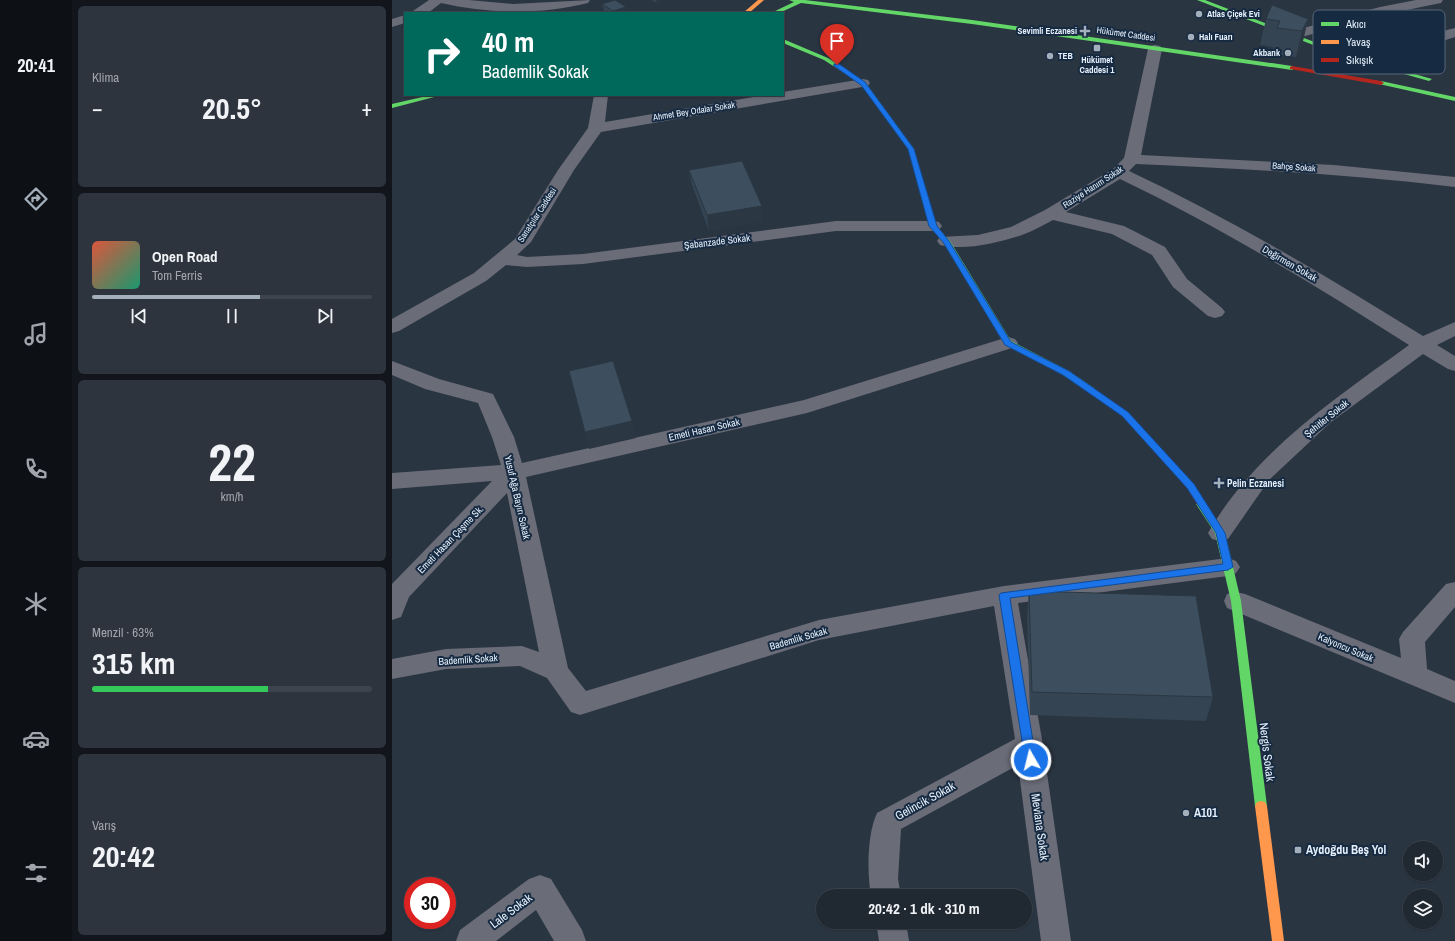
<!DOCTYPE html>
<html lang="tr">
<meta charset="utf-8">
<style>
body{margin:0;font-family:"Archivo Narrow",sans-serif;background:#2d343e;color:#f1f3f6;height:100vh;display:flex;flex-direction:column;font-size:15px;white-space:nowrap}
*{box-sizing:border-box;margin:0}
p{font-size:13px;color:#a2a6ac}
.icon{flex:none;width:22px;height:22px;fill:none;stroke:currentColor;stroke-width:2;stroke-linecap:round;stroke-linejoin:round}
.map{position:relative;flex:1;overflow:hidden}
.side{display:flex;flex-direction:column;gap:6px;padding:6px;background:#12161c;width:320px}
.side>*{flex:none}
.top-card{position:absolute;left:12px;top:12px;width:380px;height:84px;border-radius:0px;box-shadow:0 1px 3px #0004,0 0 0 1px #3d444d;background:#00695c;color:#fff;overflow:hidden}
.tools{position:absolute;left:1011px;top:841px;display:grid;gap:8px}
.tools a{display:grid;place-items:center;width:40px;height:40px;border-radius:50%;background:#202832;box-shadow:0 1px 3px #0004,0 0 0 1px #3d444d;font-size:20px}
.speed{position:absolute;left:12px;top:877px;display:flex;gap:8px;font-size:20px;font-weight:700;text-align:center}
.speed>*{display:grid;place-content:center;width:52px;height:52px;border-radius:50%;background:#202832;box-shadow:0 1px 3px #0004,0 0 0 1px #3d444d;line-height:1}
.speed .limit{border:6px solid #d22;background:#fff;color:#111}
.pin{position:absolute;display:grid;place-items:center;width:34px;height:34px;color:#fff;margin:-41px -17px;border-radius:50% 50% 50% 0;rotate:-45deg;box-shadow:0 0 4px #0007}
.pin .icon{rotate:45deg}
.me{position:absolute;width:44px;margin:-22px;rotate:352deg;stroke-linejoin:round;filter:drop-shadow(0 0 3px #0008)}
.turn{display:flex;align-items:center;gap:14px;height:84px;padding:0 12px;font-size:18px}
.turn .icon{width:52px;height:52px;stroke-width:2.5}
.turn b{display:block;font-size:28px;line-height:34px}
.big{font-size:30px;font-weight:700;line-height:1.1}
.side .tile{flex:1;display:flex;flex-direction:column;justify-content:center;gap:6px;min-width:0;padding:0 14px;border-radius:6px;background:#2d343e}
.side .dial{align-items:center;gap:0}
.dial b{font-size:52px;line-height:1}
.song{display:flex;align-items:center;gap:12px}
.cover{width:48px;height:48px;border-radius:6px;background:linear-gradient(135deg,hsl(10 70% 55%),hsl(160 70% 35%))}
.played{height:4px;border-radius:2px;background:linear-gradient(90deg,#a4afbc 60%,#3d444d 60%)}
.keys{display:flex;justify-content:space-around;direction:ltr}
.heat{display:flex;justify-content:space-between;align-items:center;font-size:22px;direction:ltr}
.charge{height:6px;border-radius:3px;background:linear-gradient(90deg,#34c759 63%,#3d444d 0)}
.trip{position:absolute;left:424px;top:889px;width:216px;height:40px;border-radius:20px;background:#202832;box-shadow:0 1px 3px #0004,0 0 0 1px #3d444d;font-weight:700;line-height:40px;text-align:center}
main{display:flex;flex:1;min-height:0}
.menu{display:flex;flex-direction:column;width:72px;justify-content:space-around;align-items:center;background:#0d1014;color:#a2a6ac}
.menu .icon{width:28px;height:28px}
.menu .selected{color:#a4afbc}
.menu b{font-size:18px;color:#f1f3f6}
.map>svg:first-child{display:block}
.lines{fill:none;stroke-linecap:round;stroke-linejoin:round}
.street{fill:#6a6c78;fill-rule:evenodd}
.fast{fill:#63d668;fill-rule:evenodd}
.slow{fill:#ff974d;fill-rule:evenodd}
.jam{fill:#b3261e;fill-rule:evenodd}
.wall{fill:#344452}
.shaded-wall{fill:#2b3742}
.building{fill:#3d4f5f;stroke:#2b3742}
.route{fill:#1a73e8;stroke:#114b97}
.poi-dot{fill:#a4afbc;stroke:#162a41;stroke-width:1.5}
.labels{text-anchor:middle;stroke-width:4;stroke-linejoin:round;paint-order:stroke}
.far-poi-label{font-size:9px;font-weight:bold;fill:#e6f1fd;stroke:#162a41;text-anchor:start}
.far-street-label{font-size:9px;fill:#e6f1fd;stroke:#162a41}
.street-label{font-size:10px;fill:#e6f1fd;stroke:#162a41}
.poi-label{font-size:10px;font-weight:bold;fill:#e6f1fd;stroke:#162a41;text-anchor:start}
.near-street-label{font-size:12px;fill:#e6f1fd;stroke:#162a41}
.near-poi-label{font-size:12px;font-weight:bold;fill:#e6f1fd;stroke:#162a41;text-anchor:start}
.key{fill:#162a41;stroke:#546679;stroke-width:1}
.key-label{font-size:11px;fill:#e6f1fd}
</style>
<main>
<nav class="menu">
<b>20:41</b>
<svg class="icon selected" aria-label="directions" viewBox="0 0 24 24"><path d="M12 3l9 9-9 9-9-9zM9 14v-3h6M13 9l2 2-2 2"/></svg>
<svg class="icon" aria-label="music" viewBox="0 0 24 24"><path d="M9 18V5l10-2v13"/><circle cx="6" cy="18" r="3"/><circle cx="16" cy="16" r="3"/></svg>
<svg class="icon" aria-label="phone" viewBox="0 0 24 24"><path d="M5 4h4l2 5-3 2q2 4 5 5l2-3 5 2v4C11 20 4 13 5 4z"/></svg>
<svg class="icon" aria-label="climate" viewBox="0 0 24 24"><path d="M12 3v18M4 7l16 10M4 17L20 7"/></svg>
<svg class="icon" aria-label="car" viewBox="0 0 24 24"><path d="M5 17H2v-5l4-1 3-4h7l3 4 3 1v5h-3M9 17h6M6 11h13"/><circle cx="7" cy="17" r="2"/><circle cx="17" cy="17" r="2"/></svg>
<svg class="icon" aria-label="filters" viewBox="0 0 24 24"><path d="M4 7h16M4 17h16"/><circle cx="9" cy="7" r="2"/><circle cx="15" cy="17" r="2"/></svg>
</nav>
<section class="side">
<div class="tile"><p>Klima</p>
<div class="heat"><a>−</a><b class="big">20.5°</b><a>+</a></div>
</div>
<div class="tile">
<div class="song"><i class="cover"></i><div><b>Open Road</b><p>Tom Ferris</p></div></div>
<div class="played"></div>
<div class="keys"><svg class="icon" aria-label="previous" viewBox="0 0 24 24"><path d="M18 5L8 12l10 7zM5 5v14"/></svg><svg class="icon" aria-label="pause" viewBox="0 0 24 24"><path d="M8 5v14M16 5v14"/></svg><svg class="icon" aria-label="next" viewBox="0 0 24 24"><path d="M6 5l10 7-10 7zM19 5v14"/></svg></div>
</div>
<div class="tile dial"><b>22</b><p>km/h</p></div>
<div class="tile"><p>Menzil · 63%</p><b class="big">315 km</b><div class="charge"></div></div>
<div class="tile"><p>Varış</p><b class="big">20:42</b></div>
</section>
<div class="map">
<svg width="1063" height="941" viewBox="0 0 1063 941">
<rect width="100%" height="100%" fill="#2a3542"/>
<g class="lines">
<g class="street">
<path d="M37,0H77L121,4L198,0L196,3C148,15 97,14 49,3L36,13H18Z"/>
<polygon points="1024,0 1051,0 1049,3 995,14 902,39 897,38 895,35 897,32 988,7"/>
<polygon points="13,15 13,23 0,27 0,19"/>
<path d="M1063,28V37L1001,57L983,67H973L971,64C980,51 1045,32 1063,28Z"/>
<path d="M763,45L768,46L770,49L749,155L942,165L1063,177V187C957,174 851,169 744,164L737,171C839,219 936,277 1031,336L1063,322V336L1045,345L1063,356V371L1056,369L1031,354L939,422L877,480L836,539L828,541L820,539L816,533C863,451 943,399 1017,345C923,285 828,227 728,179L674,212L732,226L773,247L795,279L830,308L833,312L830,316L823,318L816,316L781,287L760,255L720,234L661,220C651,225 641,231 630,235C606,243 573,251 548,245L545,241L548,237L586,235L619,227L653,210L721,169L732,158L756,49L758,46Z"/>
<polygon points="471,79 476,80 478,83 476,86 209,132 182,170 139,242 125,255 135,257 191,254 444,221 541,221 547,222 550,226 547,230 541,231 444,231 191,264 135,267 114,265 94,281 7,331 0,333 0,319 82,273 123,239 166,170 196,128 202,95 216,95 213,122 373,95 391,95 391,92"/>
<path d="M616,337L623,339L626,343L623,347L415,413L134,477L176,668L194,691L427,620L612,586L836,558L844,561L848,567L844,573L836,576L626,603L651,745L679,941H649L626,765L509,829L506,879L509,896H479C475,873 475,834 485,813L623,739L602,606L427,640L188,715L179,712L155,678L128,666L54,669L0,679V659L54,649L130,646L147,652L115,493L17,597L9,617L0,620V584L100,481L0,489V473L109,465L100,437L86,403L33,389L0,375V361L47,379L101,394L122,437L130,463L412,400Z"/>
<polygon points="1063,582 1063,607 1033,642 1035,669 1063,681 1063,703 835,608 832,601 835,594 844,592 853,594 1009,658 1007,639 1011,632 1054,584"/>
<polygon points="148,875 159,879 190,930 194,941 162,941 144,910 104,941 64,941 68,930 137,879"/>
<polygon points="484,922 514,922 517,941 487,941"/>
</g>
<g class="fast">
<polygon points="397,0 413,0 580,20 900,66 903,68 900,70 580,24 409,3 387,13 379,13 402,2"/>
<polygon points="805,0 813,0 959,56 1040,79 1037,81 955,58"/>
<polygon points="391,39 436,58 473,82 522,149 544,226 558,241 619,341 677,371 702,388 703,390 702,392 696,392 671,375 613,345 551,242 537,226 516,149 469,84 432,60 391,43"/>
<polygon points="989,81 1063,97 1063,101 987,84 986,83"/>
<polygon points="39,95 50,95 0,108 0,104"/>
<polygon points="809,501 812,502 833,533 849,601 875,806 873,810 869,811 865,810 863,806 839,601 823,533 804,504"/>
</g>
<g class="slow">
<polygon points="366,0 372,0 357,13 351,13"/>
<polygon points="869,801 873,802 875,806 892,941 880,941 863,806 865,802"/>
</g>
<g class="jam">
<polygon points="900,66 989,81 992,83 989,85 898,69 898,67"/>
<polygon points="699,387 736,412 801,484 814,504 812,506 806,506 795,488 730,416 696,392 695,390 696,388"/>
</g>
</g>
<g class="wall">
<polygon points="259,0 272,0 265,3"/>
<polygon points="210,4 235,13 215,13 212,11"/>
<polygon points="874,19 916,19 910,45 904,57 880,54 881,47 868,45"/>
<polygon points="297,170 372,221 317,231 300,185"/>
<polygon points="637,591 821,697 814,721 638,715 635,616"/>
</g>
<g class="shaded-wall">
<polygon points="264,0 272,0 265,3"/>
<polygon points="234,7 235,13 221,13 221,11"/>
<polygon points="916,19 910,45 904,57 910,31"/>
<polygon points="370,206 372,221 317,231 315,215"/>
<polygon points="240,421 244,438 197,449 193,432"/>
</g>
<g class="building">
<polygon points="223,0 234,7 221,11 210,4"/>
<polygon points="880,5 916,19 910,31 885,28 888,21 874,19"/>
<polygon points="350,161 370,206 315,215 297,170"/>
<polygon points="221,361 240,421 193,432 177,371"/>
<polygon points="637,591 804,596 821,697 640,692"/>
</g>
<polygon class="route" points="442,64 447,64 473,82 522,149 545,226 557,241 619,342 677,371 736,412 802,484 833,533 841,567 836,570 618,598 644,760 643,763 639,765 635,763 633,760 607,595 609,593 831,564 824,533 795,488 730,416 671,375 613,345 551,242 537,226 516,149 469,85 442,66"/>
<g class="poi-dot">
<circle cx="807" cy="14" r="4"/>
<path d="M691 25h4v4h4v4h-4v4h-4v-4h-4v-4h4z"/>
<circle cx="799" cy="37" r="4"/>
<rect x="701" y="44" width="8" height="8" rx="2"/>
<circle cx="896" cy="53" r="4"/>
<circle cx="658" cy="56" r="4"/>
<path d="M825 477h4v4h4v4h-4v4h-4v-4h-4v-4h4z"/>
<circle cx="794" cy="813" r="4"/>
<rect x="902" y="846" width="8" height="8" rx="2"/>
</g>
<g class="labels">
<g class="far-poi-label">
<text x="815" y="17">Atlas Çiçek Evi</text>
<text x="685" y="34" text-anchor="end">Sevimli Eczanesi</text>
<text x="807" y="40">Halı Fuarı</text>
<text x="888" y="56" text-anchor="end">Akbank</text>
<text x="666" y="59">TEB</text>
<text x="705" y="63" text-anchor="middle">Hükümet<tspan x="705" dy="10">Caddesi 1</tspan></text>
</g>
<g class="far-street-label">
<text transform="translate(734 34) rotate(8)" y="3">Hükümet Caddesi</text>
<text transform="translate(302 111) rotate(-9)" y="3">Ahmet Bey Odalar Sokak</text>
<text transform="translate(902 167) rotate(4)" y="3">Bahçe Sokak</text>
<text transform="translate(701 187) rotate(-33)" y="3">Raziye Hanım Sokak</text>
<text transform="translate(145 215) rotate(-57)" y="3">Sanatçılar Caddesi</text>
</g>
<g class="street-label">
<text transform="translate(325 241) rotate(-7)" y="4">Şabanzade Sokak</text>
<text transform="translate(898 263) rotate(30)" y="4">Değirmen Sokak</text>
<text transform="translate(934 418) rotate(-39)" y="4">Şehitler Sokak</text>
<text transform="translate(312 429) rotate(-13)" y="4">Emeti Hasan Sokak</text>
<text transform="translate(126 497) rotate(77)" y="4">Yusuf Ağa Bayırı Sokak</text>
<text transform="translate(58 539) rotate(-46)" y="4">Emeti Hasan Çeşme Sk.</text>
<text transform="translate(406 638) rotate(-16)" y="4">Bademlik Sokak</text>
<text transform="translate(954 647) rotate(23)" y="4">Kalyoncu Sokak</text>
<text transform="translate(76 659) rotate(-4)" y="4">Bademlik Sokak</text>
</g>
<g class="poi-label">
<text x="835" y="487">Pelin Eczanesi</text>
</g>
<g class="near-street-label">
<text transform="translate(875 752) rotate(83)" y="4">Nergis Sokak</text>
<text transform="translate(533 801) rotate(-29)" y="4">Gelincik Sokak</text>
<text transform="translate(648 827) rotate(82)" y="4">Mevlana Sokak</text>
<text transform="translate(119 911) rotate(-37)" y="4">Lale Sokak</text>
</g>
<g class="near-poi-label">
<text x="802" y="817">A101</text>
<text x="914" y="854">Aydoğdu Beş Yol</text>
</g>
</g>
<rect x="921" y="10" width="132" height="64" rx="6" class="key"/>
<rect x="929" y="22" width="18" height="4" fill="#63d668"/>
<rect x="929" y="40" width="18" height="4" fill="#ff974d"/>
<rect x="929" y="58" width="18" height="4" fill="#b3261e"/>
<g class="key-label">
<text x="954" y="28">Akıcı</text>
<text x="954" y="46">Yavaş</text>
<text x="954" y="64">Sıkışık</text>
</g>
</svg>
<div class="tools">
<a><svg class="icon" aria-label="sound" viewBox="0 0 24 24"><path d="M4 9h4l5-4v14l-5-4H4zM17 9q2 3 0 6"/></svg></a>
<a><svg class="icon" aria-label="layers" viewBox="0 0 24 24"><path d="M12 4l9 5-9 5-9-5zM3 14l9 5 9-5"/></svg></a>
</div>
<div class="speed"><div class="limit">30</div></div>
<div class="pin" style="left:445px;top:65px;background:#d93025"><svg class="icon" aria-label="arrive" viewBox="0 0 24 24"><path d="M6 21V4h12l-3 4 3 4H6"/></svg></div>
<svg class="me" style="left:639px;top:760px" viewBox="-20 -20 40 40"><circle r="17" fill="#1a73e8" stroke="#fff" stroke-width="3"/><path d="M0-11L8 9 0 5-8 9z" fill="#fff"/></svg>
<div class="trip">20:42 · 1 dk · 310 m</div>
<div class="top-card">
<div class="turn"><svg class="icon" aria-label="right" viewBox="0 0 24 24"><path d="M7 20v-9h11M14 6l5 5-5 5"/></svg><div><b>40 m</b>Bademlik Sokak</div></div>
</div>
</div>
</main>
